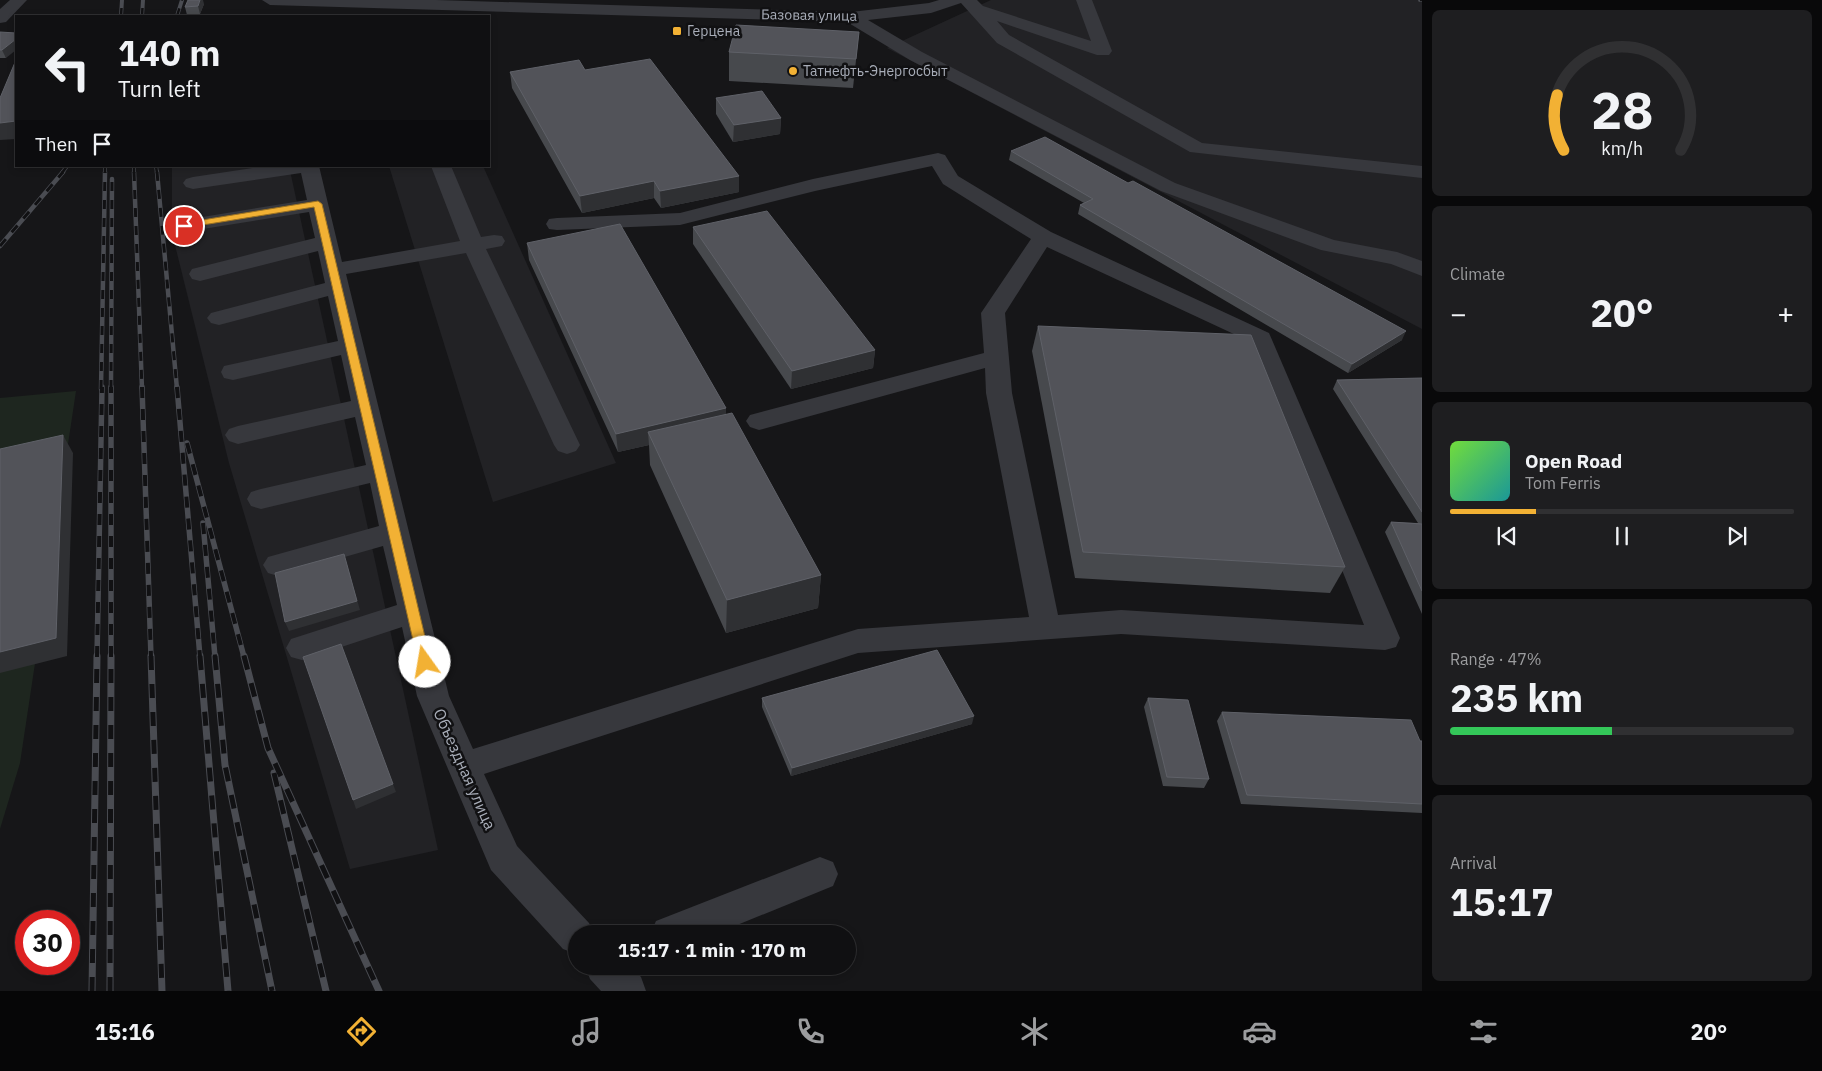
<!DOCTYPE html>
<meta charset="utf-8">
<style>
body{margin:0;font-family:"IBM Plex Sans",sans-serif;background:#1e1e20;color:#f1f3f6;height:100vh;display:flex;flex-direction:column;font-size:19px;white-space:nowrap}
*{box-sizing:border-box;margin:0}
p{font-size:16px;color:#9c9d9f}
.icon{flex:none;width:28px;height:28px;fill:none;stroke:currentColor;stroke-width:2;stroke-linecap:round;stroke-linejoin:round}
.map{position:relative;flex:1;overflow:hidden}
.side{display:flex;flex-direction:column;gap:10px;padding:10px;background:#09090a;width:400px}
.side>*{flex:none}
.banner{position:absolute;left:15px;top:15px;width:475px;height:152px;border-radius:0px;box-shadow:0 2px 8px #0003,0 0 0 1px #303032;background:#101012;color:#f1f3f6;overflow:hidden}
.speed{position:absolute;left:15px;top:910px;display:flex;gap:10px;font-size:25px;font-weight:700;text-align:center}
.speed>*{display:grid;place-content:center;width:65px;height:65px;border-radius:50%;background:#101012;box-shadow:0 2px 8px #0003,0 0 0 1px #303032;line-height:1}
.speed .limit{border:8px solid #d22;background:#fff;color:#111}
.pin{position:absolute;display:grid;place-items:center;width:42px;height:42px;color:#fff;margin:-21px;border:2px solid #fff;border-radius:50%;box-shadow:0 1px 5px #0007}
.me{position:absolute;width:55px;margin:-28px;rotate:347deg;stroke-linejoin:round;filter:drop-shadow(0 0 4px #0008)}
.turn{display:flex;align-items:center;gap:18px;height:105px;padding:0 20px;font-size:22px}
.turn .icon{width:65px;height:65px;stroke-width:2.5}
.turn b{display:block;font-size:35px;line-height:42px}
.then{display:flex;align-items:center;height:48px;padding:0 20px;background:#0003;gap:10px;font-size:19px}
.big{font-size:38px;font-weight:700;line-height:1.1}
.side .widget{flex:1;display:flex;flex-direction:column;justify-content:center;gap:8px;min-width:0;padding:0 18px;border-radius:8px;background:#1e1e20}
.side .dial{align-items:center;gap:0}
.dial svg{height:130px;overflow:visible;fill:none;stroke:#303032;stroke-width:7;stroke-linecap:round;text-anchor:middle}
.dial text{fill:#f1f3f6;stroke:none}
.song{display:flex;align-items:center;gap:15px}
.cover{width:60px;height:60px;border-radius:8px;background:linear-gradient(135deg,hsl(100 70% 55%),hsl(180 70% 35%))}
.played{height:5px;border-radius:2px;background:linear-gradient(90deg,#f2b134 25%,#303032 25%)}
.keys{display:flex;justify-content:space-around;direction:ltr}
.heat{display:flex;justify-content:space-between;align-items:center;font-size:28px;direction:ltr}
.charge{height:8px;border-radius:4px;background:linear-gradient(90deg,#34c759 47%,#303032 0)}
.trip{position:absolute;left:568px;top:925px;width:288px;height:50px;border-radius:25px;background:#101012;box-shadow:0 2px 8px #0003,0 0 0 1px #303032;font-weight:700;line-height:50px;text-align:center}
.dock{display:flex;height:80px;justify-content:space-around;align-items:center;background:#060607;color:#9c9d9f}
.dock .icon{width:35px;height:35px}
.dock .active{color:#f2b134}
.dock b{font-size:22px;color:#f1f3f6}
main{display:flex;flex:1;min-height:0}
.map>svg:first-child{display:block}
.built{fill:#222225}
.green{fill:#1e261f}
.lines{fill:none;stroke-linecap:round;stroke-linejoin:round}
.minor{fill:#37383d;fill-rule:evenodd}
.rail-far3-casing{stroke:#4a4c52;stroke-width:4}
.rail-far2-casing{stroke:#4a4c52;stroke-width:4.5}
.rail-far1-casing{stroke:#4a4c52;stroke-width:5.5}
.rail-casing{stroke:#4a4c52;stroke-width:7}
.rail-far3{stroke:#111113;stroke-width:2.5;stroke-dasharray:8;stroke-linecap:butt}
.rail-far2{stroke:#111113;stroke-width:3;stroke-dasharray:9;stroke-linecap:butt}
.rail-far1{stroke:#111113;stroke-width:4;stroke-dasharray:11;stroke-linecap:butt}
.rail{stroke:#111113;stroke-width:5;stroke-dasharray:14;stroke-linecap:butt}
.wall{fill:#47494d}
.shaded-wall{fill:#2f3033}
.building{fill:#525359;stroke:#5f6168}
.route{fill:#f2b134;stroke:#9d7322}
.poi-dot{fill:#f2b134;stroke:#111113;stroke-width:2}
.labels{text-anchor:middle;stroke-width:5;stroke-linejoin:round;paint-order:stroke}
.far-street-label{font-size:14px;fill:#a8adb8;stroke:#111113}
.far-poi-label{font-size:14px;fill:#a8adb8;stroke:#111113;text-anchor:start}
.street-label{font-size:16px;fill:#a8adb8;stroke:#111113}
</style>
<main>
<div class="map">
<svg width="1422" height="991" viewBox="0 0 1422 991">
<rect width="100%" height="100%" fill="#161618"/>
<g class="built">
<polygon points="991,0 1422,0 1422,329 887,48"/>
<polygon points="172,166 289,166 438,850 350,869 229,463 172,233"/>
<polygon points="389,166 483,166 616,463 493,502"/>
</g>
<polygon class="green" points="76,391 20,763 0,829 0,398"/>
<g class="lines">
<g class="minor">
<polygon points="10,0 27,0 6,22 0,23 0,9"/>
<polygon points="262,0 436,0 851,12 929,3 939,0 977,0 983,6 1091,41 1076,0 1092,0 1112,51 1109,55 1097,55 997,21 1009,35 1202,143 1422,166 1422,178 1190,152 997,43 961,3 931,13 868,20 922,52 1175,183 1334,240 1397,252 1422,261 1422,276 1391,264 1321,250 1161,191 910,60 847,22 270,5"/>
<path d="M938,153L945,155L958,176L1051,232L1269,333L1400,638L1396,647L1385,650L1121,634L858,653L484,774L517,846L589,923L594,934H576V954L563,949L491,870L417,696L402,627L302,660L291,657L286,648L291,639L397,605L383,546L278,576L268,573L263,565L268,557L379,526L370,483L261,509L251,506L247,499L251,492L261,489L366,465L355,417L238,444L229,441L225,435L229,429L238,426L351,401L341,355L233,380L224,378L221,372L224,366L338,341L328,296L219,325L211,323L207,318L211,313L325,283L318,251L200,281L192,279L189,274L192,269L315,238L309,212L184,232L176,231L173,226L176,221L184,220L307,200L301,173L193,189L186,187L183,183L186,179L193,177L266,166H319L342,262L460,241L431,166H451L481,237L494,235L502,236L505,241L502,246L486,249L580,445L576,451L567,454L558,451L554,445L466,253L346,274L449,696L473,749L858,629L1029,617L986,393L985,368L759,430L750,427L746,421L750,415L984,353L981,313L1031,239L943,184L932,166L815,191L680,225L557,230L549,229L546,224L549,219L557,218L680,213L813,179ZM1047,247L1251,342L1364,625L1121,610L1058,615L1012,393L1005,313Z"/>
<polygon points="820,857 833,862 838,874 833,886 715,934 650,934 656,921"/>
<polygon points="585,966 630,966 641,977 646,991 601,991 590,979"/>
</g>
<g class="rail-far3-casing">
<g id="rail-far3">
<polyline points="1420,0 1422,0"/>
<polyline points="121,16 122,0"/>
<polyline points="142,16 143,0"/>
<polyline points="177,16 182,0"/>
<polyline points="134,166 134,173"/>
<polyline points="156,166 157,173"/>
<polyline points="62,173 67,166"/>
<polyline points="105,173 105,166"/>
</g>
</g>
<g class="rail-far2-casing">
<g id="rail-far2">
<polyline points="134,172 142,389"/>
<polyline points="157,172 177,389"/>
<polyline points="0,246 63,172"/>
<polyline points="101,389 105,172"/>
<polyline points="111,389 112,179"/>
</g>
</g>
<g class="rail-far1-casing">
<g id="rail-far1">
<polyline points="142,387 151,657"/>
<polyline points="177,387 200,657"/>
<polyline points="187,443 244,657"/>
<polyline points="203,523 215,657"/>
<polyline points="97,657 102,387"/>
<polyline points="111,657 111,387"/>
</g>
</g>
<g class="rail-casing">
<g id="rail">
<polyline points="151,656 162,991"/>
<polyline points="200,656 228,991"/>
<polyline points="215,656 225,765 272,991"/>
<polyline points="244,656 268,748 379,991"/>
<polyline points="274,773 326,991"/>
<polyline points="92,991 97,656"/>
<polyline points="110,991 111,656"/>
</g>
</g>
<use href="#rail-far3" class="rail-far3"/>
<use href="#rail-far2" class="rail-far2"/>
<use href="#rail-far1" class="rail-far1"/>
<use href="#rail" class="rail"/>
</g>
<g class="wall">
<polygon points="204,4 200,14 187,15 185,7"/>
<polygon points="0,32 6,58 0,58"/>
<polygon points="859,32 853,88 729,81 729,52"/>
<polygon points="585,70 739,176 739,192 661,208 654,198 582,213 512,88 510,72"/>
<polygon points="716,98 781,118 780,134 733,142 716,114"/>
<polygon points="1011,151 1402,340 1348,373 1078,214 1080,205 1084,203 1009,160"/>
<polygon points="693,227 875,350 873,368 791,389 693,244"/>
<polygon points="527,243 726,408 726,414 821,575 818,608 726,633 650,465 649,445 618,452 529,260"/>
<polygon points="1038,326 1345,567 1330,593 1075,578 1032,351"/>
<polygon points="1422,378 1422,614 1385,532 1391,522 1418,523 1333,389 1337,380"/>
<polygon points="762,698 972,724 791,776 762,707"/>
<polygon points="1148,698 1209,779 1204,788 1163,786 1144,707"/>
<polygon points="1222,712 1422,741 1422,813 1241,804 1217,721"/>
</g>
<g class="shaded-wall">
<polygon points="200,0 203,0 204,4 200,14 198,6"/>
<polygon points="16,39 16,50 6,58 2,50"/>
<polygon points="781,118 780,134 733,142 734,125"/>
<polygon points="16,121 16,139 0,140 0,123"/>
<polygon points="739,176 739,192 661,208 660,191"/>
<polygon points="654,181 654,198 582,213 580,196"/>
<polygon points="1406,331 1402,340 1348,373 1352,364"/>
<polygon points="875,350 873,368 791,389 792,371"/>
<polygon points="726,408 726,426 648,432 649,445 618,452 616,434"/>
<polygon points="63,435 73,453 67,656 0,673 0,652"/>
<polygon points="344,554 360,610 289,631 285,622"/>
<polygon points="821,575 818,608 726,633 727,600"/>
<polygon points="974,716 972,724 791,776 792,768"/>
<polygon points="393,784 396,792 356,809 353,800"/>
</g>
<g class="building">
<polygon points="188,0 200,0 198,6 185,7"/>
<polygon points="736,25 859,32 856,59 729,52"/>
<polygon points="0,32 16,33 16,39 2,50 0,50"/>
<polygon points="650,59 739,176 660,191 654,181 580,196 510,72 579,60 585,70"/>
<polygon points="16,60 16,121 0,123 0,98"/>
<polygon points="762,91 781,118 734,125 716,98"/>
<polygon points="1045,137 1128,183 1133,181 1406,331 1352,364 1080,205 1093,199 1011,151"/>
<polygon points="767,211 875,350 792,371 693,227"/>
<polygon points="620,224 726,408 616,434 527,243"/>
<polygon points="1038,326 1251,335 1345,567 1083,552"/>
<polygon points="1422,378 1422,512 1337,380"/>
<polygon points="732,413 821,575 727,600 648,432"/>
<polygon points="63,435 56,638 0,652 0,449"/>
<polygon points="1391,522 1422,524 1422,591"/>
<polygon points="344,554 357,601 285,622 275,573"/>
<polygon points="341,644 393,784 353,800 303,657"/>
<polygon points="937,650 974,716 792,768 762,698"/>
<polygon points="1148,698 1188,700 1209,779 1167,777"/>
<polygon points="1222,712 1411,720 1420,741 1422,741 1422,804 1247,795"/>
</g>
<polygon class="route" points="318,201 322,204 431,662 425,667 418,662 314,207 184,228 180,226 184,223"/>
<g class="poi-dot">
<rect x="672" y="26" width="10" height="10" rx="2.5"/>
<circle cx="793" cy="71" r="5"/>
</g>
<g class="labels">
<g class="far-street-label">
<text transform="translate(809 15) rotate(1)" y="5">Базовая улица</text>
</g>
<g class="far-poi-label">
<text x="687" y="36">Герцена</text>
<text x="803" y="76">Татнефть-Энергосбыт</text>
</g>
<g class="street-label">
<text transform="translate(465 769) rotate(66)" y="6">Объездная улица</text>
</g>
</g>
</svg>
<div class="speed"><div class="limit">30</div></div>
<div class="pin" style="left:184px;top:226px;background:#d93025"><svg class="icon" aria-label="arrive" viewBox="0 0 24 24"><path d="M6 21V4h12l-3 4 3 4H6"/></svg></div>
<svg class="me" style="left:425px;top:662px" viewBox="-20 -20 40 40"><circle r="19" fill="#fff"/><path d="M0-13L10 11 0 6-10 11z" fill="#f2b134"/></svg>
<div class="trip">15:17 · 1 min · 170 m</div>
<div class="banner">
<div class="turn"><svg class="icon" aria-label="left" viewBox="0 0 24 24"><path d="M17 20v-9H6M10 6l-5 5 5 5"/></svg><div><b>140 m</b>Turn left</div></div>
<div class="then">Then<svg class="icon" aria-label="arrive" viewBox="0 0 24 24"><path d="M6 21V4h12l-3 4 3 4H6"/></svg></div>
</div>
</div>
<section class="side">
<div class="widget dial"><svg viewBox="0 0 100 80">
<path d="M14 69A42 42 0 1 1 86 69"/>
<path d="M14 69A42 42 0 0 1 10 35" stroke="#f2b134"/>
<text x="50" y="56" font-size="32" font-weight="700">28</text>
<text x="50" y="72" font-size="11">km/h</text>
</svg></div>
<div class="widget"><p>Climate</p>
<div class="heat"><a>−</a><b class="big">20°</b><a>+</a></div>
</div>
<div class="widget">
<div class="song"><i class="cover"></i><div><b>Open Road</b><p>Tom Ferris</p></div></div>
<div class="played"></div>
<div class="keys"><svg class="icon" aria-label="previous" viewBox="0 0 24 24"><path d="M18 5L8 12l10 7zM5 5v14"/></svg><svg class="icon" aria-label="pause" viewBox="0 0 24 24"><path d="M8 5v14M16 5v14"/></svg><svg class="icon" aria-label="next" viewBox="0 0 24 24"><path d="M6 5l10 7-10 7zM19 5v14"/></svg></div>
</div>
<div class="widget"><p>Range · 47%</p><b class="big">235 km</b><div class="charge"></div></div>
<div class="widget"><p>Arrival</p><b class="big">15:17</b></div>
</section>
</main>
<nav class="dock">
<b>15:16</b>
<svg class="icon active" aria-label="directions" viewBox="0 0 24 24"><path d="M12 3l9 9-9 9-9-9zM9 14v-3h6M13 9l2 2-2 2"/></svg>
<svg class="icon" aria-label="music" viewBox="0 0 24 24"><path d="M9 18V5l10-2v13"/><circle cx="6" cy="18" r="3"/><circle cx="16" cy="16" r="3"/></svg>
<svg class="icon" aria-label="phone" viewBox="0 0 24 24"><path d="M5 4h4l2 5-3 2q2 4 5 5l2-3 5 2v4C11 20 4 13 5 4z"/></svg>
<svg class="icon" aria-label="climate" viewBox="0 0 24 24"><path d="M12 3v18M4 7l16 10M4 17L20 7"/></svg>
<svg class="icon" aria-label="car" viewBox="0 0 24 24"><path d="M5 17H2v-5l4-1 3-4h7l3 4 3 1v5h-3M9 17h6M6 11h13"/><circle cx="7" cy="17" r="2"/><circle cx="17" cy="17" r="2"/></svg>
<svg class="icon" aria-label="filters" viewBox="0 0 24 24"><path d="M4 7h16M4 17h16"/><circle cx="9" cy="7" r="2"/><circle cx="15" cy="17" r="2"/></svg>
<b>20°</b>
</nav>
